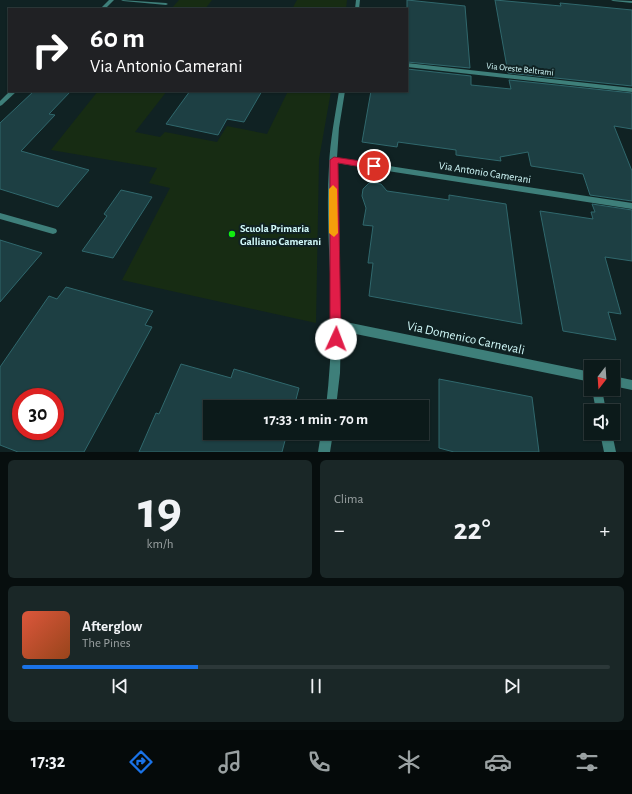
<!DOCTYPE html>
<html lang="it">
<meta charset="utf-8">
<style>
body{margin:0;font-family:"Alegreya Sans",sans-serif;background:#1a2727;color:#f1f3f6;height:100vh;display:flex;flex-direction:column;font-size:15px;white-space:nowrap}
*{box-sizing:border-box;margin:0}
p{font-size:13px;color:#9aa1a2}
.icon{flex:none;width:22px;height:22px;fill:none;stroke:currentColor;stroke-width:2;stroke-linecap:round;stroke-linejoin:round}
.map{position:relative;height:452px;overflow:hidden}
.drawer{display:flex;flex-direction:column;gap:8px;padding:8px;background:#070e0e;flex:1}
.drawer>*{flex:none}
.guide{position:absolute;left:8px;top:8px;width:400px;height:84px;border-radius:0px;box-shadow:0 1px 3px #0004,0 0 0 1px #2c3839;background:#202124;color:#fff;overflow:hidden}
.needle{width:26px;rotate:197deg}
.controls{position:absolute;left:584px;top:360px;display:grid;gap:8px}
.controls a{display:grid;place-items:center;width:36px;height:36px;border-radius:0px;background:#0c1a1a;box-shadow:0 1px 3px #0004,0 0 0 1px #2c3839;font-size:20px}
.speed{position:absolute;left:12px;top:388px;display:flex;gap:8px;font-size:20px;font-weight:700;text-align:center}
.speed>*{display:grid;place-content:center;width:52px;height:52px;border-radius:50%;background:#0c1a1a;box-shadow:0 1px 3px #0004,0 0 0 1px #2c3839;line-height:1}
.speed .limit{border:6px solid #d22;background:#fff;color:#111}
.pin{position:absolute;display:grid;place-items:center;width:34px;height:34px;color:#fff;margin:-17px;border:2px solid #fff;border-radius:50%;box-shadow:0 1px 4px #0007}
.me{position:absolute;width:44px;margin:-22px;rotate:2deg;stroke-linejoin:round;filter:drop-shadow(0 0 3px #0008)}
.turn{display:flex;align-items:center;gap:14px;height:84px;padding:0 16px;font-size:18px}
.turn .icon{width:52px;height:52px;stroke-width:2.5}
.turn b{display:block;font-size:28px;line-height:34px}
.big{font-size:30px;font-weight:700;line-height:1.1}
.drawer .widget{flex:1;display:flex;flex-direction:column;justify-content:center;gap:6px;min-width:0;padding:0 14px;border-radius:6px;background:#1a2727}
.drawer .dial{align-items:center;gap:0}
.dial b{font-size:52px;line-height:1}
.song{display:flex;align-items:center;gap:12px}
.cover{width:48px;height:48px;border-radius:6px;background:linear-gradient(135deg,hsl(10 70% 55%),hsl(20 70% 35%))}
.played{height:4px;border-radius:2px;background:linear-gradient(90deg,#1a73e8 30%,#2c3839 30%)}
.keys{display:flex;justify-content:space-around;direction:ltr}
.heat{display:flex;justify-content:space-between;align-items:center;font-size:22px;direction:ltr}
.drawer .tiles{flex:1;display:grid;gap:8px;grid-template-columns:1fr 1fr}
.widget:last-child{grid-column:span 2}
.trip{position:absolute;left:203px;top:400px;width:226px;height:40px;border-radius:0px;background:#0c1a1a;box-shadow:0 1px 3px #0004,0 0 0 1px #2c3839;font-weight:700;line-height:40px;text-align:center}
.dock{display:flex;height:64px;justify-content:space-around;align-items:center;background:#050a0a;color:#9aa1a2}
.dock .icon{width:28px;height:28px}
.dock .current{color:#1a73e8}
.dock b{font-size:18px;color:#f1f3f6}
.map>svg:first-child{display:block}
.green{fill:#172c13}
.building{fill:#1d3f43;stroke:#30686d;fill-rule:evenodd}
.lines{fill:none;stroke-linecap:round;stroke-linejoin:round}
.street{fill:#3e7f7a;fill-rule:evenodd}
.route{fill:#e11d48;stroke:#92132f}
.slow{fill:#f59e0b}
.poi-dot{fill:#12ed0f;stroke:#102223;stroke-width:1.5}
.labels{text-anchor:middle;stroke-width:4;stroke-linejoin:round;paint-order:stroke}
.far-street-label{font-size:9px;fill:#d4fcfc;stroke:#102223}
.street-label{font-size:11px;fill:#d4fcfc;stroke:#102223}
.poi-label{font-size:11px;font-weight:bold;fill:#d4fcfc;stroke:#102223;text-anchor:start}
.near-street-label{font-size:13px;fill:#d4fcfc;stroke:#102223}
</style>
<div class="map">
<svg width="632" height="452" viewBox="0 0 632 452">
<rect width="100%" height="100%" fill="#102223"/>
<g class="green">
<polygon points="179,0 212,0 205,9 171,9"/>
<polygon points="297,0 347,0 346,9 292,9"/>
<polygon points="98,91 167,91 135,132 160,137 165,132 217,142 227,126 267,134 288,91 331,91 319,159 316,323 122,280 170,188 149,183 157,168 51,150"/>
</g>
<g class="building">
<polygon points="407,0 465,6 470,68 407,62"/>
<polygon points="495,0 561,6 560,3 632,10 632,86 508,73"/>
<polygon points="407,69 471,76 471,85 511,89 509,80 632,93 632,129 614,126 632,171 632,201 590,195 583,174 531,166 528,152 500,157 501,161 456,155 456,150 398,142 397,147 362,142 371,91 407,91"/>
<polygon points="34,91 71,91 49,114 55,115 21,151 89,170 58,207 0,189 0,123"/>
<polygon points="190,91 262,91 244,122 227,119 218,135 166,124"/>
<polygon points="369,183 381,184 387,191 449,200 449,195 506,204 522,324 369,296 373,263 368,263 373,226 363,225 366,208 362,196 363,189"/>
<polygon points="121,190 152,197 113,258 82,251 107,216 104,214"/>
<polygon points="592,204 632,210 632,261 605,257 621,314 608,312 616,340 563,331 540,211 593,219 591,212 595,212"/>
<polygon points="0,240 42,253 0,302"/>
<path d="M66,287L153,311L145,325L152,327L84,452H18L0,445V367L49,296L57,299ZM21,397H55V431H21Z"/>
<polygon points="181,364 231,378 234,369 299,388 294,407 210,407 210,433 287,433 282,452 139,452 156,413 159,414"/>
<polygon points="439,379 532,397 539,452 454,452 439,448"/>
</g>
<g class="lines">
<g class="street">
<polygon points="109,0 114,0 105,9 100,9"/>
<polygon points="121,0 166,3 168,4 166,5 123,1"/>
<polygon points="356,0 360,0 359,9 355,9"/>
<polygon points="611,0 632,1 632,3 613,1"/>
<polygon points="407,63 632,88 632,92 407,67"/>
<polygon points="10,91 17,91 2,105 0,106 0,101"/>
<path d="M339,91H345L339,128L337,158L632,203V209L336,163V201L341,321L591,372V382L341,331L340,373L336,407H326C330,373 332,338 331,304C330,258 326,212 329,166C330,141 335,116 339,91Z"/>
<polygon points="0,213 53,228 56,229 57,231 56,233 53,234 0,219"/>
<polygon points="613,376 632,380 632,390 613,386"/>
<polygon points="592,389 602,389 606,411 596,411"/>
<polygon points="321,433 333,433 330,452 318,452"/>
<polygon points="600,433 612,433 616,452 604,452"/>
</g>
</g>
<polygon class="route" points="334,157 374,163 378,166 374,169 338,163 341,339 339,343 336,345 332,343 330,339 330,160"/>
<polygon class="slow" points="333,185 337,189 338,233 334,237 329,233 329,189"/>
<circle class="poi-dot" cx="232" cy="234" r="4"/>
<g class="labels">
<g class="far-street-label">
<text transform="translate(520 69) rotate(6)" y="3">Via Oreste Beltrami</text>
</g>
<g class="street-label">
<text transform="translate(485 172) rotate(9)" y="4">Via Antonio Camerani</text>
</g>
<g class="poi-label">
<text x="240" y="232">Scuola Primaria<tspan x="240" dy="13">Galliano Camerani</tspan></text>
</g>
<g class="near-street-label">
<text transform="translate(466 337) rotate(12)" y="5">Via Domenico Carnevali</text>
</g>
</g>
</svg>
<div class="controls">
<a><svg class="needle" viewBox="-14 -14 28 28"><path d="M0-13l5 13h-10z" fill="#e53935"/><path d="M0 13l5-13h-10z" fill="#9aa1a2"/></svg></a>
<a><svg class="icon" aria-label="sound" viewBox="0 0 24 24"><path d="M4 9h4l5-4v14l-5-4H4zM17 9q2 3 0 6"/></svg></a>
</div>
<div class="speed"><div class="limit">30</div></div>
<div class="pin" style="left:374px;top:166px;background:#d93025"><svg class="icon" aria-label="arrive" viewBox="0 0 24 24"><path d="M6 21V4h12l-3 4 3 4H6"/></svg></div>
<svg class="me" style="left:336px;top:339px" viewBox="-20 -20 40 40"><circle r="19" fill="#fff"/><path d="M0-13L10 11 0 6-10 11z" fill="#e11d48"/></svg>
<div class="trip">17:33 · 1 min · 70 m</div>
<div class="guide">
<div class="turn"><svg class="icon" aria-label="right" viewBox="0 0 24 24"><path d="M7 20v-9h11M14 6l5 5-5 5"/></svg><div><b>60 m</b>Via Antonio Camerani</div></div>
</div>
</div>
<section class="drawer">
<div class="tiles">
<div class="widget dial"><b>19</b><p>km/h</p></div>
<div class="widget"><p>Clima</p>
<div class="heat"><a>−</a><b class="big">22°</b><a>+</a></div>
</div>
<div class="widget">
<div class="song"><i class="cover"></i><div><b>Afterglow</b><p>The Pines</p></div></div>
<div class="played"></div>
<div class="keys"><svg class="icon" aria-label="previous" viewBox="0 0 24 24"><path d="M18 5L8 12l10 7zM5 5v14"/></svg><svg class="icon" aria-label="pause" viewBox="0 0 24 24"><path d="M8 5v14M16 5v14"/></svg><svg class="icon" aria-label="next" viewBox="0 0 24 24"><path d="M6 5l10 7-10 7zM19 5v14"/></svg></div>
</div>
</div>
</section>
<nav class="dock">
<b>17:32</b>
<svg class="icon current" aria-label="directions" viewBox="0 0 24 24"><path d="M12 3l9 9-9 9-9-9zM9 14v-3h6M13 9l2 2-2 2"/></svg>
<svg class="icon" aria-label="music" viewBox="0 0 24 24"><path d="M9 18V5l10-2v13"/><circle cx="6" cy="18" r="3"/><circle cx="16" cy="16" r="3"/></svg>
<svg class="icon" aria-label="phone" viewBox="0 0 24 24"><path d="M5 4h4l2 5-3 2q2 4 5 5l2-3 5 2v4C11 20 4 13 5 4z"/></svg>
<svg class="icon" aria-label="climate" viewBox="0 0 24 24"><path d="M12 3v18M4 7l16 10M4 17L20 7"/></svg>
<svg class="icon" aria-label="car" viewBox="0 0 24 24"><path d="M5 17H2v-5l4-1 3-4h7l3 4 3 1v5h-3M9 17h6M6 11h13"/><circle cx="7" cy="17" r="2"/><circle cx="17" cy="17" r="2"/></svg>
<svg class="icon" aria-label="filters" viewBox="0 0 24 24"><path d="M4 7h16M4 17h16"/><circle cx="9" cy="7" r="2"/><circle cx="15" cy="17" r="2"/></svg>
</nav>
